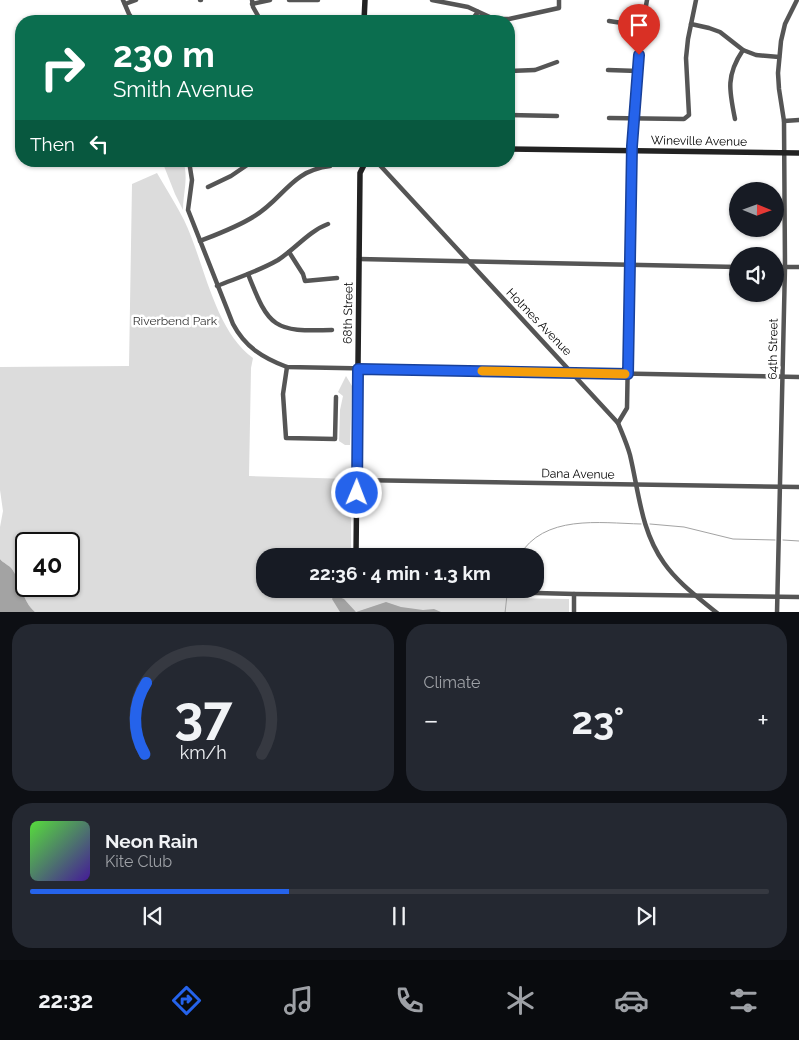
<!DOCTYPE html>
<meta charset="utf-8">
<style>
body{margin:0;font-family:Raleway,sans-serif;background:#242831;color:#f1f3f6;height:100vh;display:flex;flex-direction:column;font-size:19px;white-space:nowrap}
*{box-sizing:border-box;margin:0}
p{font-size:16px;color:#9ea1a6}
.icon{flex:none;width:28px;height:28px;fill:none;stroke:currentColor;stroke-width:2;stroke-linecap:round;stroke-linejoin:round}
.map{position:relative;height:612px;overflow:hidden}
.side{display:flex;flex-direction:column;gap:12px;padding:12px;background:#0d0f14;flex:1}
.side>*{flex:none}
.guide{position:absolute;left:15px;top:15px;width:500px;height:152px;border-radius:20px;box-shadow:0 1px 4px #0004;background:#0b6e4f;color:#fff;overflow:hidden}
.needle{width:32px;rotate:91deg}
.controls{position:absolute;left:729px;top:182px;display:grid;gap:10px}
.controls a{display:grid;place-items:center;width:55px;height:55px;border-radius:50%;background:#171b24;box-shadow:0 1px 4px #0004;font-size:25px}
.speed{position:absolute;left:15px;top:532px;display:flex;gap:10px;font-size:25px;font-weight:700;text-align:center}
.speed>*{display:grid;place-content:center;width:65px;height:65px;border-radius:50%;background:#171b24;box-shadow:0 1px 4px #0004;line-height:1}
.speed .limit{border:2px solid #111;border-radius:8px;background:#fff;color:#111}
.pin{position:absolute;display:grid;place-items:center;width:42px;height:42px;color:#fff;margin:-51px -21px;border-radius:50% 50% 50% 0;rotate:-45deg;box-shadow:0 0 5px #0007}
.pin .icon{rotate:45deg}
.me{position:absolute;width:55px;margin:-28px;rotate:1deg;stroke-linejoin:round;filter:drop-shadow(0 0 4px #0008)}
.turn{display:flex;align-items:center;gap:18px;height:105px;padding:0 15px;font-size:22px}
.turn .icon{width:65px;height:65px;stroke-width:2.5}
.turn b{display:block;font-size:35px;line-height:42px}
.then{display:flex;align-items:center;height:48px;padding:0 15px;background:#0003;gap:10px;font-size:19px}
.big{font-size:38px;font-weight:700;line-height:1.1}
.side .card{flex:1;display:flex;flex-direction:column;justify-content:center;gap:8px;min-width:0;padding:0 18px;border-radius:20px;background:#242831}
.side .dial{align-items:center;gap:0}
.dial svg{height:130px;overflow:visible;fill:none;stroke:#363941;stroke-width:7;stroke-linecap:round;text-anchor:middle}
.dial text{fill:#f1f3f6;stroke:none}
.song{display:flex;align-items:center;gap:15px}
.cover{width:60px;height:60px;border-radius:8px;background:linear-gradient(135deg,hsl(110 70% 55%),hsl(260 70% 35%))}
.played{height:5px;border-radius:2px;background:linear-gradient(90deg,#2563eb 35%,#363941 35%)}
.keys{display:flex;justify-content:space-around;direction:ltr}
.heat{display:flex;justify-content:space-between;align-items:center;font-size:28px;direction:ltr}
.side .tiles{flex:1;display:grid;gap:12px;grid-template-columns:1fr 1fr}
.card:last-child{grid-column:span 2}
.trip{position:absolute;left:256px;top:548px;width:288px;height:50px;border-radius:20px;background:#171b24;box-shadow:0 1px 4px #0004;font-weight:700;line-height:50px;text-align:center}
.tabs{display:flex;height:80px;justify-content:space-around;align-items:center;background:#090b0e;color:#9ea1a6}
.tabs .icon{width:35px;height:35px}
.tabs .current{color:#2563eb}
.tabs b{font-size:22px;color:#f1f3f6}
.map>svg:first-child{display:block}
.green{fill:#dcdcdc;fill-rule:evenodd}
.water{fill:#a3a3a3}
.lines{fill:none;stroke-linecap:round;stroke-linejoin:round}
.stream{stroke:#a3a3a3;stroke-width:1}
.street{stroke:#555;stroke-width:4.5}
.secondary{stroke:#222;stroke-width:5.5}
.route-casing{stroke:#184099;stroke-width:12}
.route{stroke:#2563eb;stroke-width:9}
.slow{stroke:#f59e0b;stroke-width:9}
.labels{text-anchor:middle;stroke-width:5;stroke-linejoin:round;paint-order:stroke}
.street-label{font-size:12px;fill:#000;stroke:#fff}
.park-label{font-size:12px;fill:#333;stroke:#fff}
</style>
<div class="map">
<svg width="799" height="613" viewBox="0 0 799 613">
<rect width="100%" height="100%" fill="#fff"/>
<g class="green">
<path d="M162,161H183C189,177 183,193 183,210L175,194Z"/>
<path d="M157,173C166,189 176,204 184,220C204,261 214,330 253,358L251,368L249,476L351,479V556H265V589H350L351,595L569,599V612H35C22,601 22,583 12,569C9,565 3,563 0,559V527L3,511L0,490V367L129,366L132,184ZM26,544H69V586H26Z"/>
<polygon points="346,376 352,386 350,445 345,445 339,441 340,410 343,396 338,392"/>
</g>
<g class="water">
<path d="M0,559C3,563 9,565 12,569C22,583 22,601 35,612H0Z"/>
<polygon points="334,595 344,599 356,612 386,602 401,607 423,610 434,609 441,612 340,612 332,599"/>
</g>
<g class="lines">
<g class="stream">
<polyline points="650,524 684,527 733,539 775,540"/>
<polyline points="783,540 799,541"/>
<path d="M519,556C544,514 599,523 641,524"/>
<polyline points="505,613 507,595"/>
</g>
<g class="street">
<polyline points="123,0 129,14 134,21"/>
<polyline points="200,0 201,0"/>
<polyline points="252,0 253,7 261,21"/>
<polyline points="289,0 318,0"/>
<polyline points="432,0 468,7 494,19 509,19 559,8 559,0"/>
<polyline points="125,4 136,0"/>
<polyline points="252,4 270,0"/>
<polyline points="471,21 478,12"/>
<polyline points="609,21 642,26"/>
<polyline points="691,24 709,28 720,32 743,50 756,55 779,57"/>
<polyline points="608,70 638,71"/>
<polyline points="509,71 535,70 557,62"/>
<polyline points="509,115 557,116"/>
<polyline points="609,118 684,119 689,115 686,58 688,39 696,0"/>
<path d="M735,119C729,90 726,75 743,50"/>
<polyline points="784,121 799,120"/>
<path d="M189,161L192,180L188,210L233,324C245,347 263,358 287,367L799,377"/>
<path d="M376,161L618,423C622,433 627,444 630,455C639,493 641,531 664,563C678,583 699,598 717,613"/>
<polyline points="208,187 231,176 253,161"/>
<path d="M200,241C218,234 237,227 253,217C284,199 290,171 330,166"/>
<polyline points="289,252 303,274 305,281 337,278"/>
<polyline points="359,259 738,267"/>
<polyline points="775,267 799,267"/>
<path d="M248,274C269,328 274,332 332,330"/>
<path d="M217,286C237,278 259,271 278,260C295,249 309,231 328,224"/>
<polyline points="287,367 283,394 286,438 335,439 336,397"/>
<polyline points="618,423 627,408 632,136 640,39 647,0"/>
<polyline points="357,480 799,487"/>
<polyline points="389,589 575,594 799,597"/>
<polyline points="574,613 574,594"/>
<polyline points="777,613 785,267 784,121 779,89 778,73 781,41 785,24 797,0"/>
</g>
<g class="secondary">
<polyline points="364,21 365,0"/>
<polyline points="509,149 799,153"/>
<polyline points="356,556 360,173 366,161"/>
</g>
</g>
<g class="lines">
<g class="route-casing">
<polyline id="route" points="357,493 358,369 628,374 632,146 639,55"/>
</g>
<use href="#route" class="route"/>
<polyline class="slow" points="482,371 625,374"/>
</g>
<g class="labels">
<g class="street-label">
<text transform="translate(699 141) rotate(1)" y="4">Wineville Avenue</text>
<text transform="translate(348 313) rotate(-89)" y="4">68th Street</text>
<text transform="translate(539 322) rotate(46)" y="4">Holmes Avenue</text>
<text transform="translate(773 349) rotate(-89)" y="4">64th Street</text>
<text transform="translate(578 474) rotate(1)" y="4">Dana Avenue</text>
</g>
<g class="park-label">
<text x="175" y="325">Riverbend Park</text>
</g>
</g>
</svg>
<div class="controls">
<a><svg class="needle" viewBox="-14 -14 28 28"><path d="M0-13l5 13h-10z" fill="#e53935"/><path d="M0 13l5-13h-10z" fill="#9ea1a6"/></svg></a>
<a><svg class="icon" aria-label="sound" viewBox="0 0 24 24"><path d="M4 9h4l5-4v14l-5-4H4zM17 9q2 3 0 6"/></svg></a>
</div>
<div class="speed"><div class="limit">40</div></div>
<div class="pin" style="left:639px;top:55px;background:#d93025"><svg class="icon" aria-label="arrive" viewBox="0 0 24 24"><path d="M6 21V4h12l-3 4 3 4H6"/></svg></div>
<svg class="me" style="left:357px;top:493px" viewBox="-20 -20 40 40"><circle r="17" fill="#2563eb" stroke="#fff" stroke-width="3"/><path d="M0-11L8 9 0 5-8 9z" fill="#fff"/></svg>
<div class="trip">22:36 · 4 min · 1.3 km</div>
<div class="guide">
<div class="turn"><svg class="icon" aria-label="right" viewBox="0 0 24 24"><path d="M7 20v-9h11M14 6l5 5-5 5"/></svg><div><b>230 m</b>Smith Avenue</div></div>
<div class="then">Then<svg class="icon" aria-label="left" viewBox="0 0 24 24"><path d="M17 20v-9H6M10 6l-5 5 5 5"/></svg></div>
</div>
</div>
<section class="side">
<div class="tiles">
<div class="card dial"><svg viewBox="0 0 100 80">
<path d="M14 69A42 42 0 1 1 86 69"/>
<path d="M14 69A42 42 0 0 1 15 25" stroke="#2563eb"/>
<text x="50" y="56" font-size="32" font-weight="700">37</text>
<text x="50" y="72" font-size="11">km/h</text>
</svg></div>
<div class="card"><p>Climate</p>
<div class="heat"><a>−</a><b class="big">23°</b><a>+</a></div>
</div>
<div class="card">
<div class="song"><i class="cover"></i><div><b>Neon Rain</b><p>Kite Club</p></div></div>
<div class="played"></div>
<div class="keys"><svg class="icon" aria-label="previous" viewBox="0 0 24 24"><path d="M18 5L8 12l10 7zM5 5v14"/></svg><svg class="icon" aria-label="pause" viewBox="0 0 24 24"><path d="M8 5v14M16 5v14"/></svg><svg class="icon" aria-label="next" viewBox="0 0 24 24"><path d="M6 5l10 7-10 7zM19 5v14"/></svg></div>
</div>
</div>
</section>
<nav class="tabs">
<b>22:32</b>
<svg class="icon current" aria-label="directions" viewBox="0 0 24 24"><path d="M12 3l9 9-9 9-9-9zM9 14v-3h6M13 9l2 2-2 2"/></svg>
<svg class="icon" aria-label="music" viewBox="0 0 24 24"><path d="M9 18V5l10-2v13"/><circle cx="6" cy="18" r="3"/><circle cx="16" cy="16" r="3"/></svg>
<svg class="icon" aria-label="phone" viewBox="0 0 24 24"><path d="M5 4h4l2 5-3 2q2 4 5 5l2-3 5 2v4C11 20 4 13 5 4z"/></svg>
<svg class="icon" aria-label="climate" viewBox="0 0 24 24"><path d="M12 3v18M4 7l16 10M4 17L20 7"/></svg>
<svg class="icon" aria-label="car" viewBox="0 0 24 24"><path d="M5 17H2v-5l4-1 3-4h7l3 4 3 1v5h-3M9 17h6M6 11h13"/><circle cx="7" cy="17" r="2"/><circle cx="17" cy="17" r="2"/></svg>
<svg class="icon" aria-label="filters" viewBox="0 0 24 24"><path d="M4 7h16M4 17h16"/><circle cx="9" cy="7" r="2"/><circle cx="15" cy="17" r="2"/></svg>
</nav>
